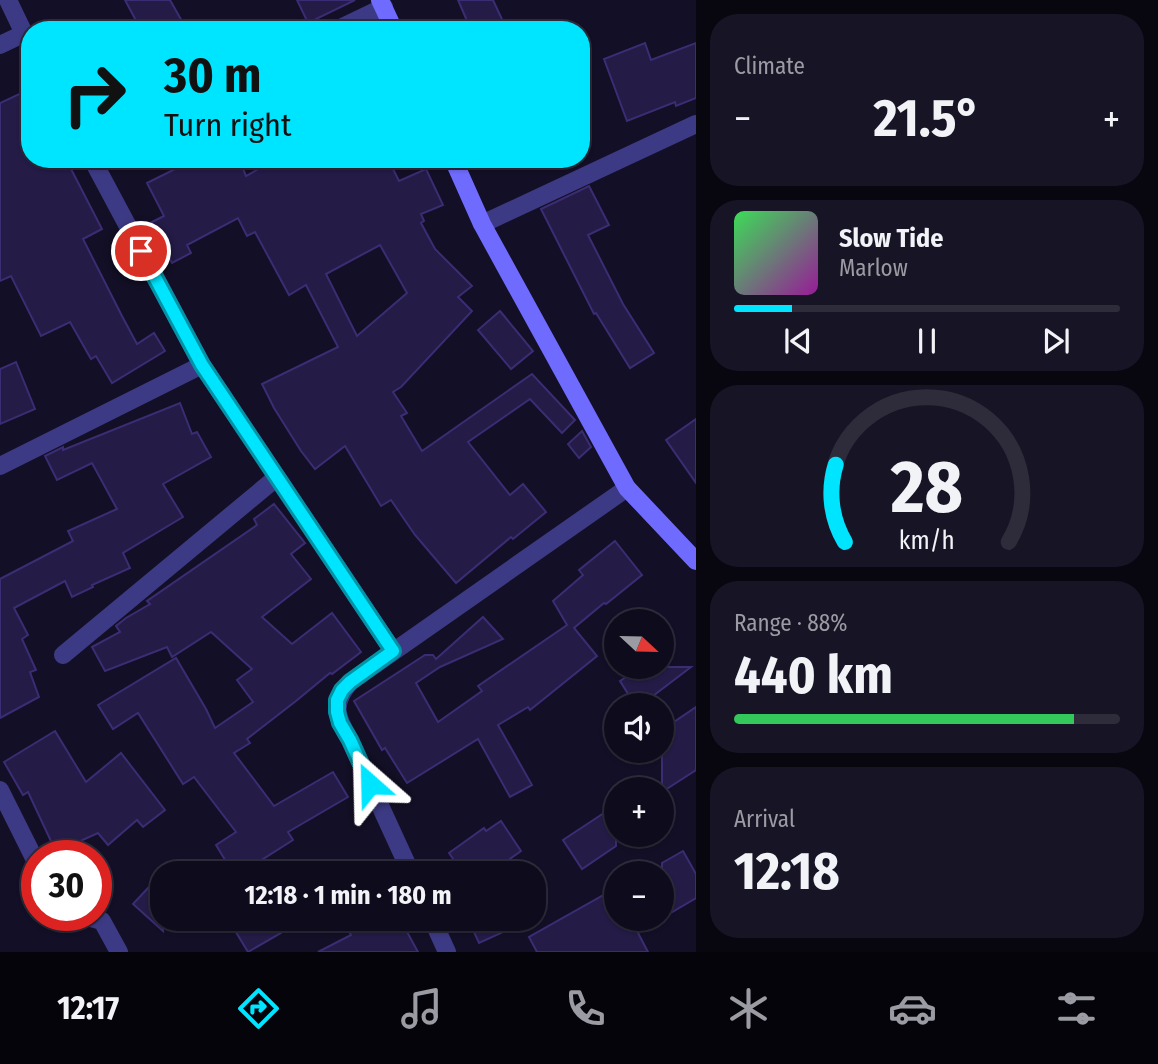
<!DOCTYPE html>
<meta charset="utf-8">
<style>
body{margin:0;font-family:"Fira Sans Condensed",sans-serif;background:#171425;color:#f1f3f6;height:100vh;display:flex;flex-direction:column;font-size:26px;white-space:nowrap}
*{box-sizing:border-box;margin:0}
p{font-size:23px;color:#9b9ba3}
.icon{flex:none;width:38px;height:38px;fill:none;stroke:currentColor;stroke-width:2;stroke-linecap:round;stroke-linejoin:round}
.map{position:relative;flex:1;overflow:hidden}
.side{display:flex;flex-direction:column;gap:14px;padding:14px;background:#08060f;width:462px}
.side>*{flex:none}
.banner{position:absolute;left:21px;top:21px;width:569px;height:147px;border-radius:28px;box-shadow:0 2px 5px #0004,0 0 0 2px #2e2b3b;background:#00e5ff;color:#111;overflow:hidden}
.needle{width:46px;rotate:112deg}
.fabs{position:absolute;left:604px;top:609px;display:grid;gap:14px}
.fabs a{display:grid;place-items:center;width:70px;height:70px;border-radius:50%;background:#0e0b1c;box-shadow:0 2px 5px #0004,0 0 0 2px #2e2b3b;font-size:35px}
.speed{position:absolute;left:21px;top:840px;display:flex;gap:14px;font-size:35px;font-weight:700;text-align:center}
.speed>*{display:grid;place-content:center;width:91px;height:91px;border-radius:50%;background:#0e0b1c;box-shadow:0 2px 5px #0004,0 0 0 2px #2e2b3b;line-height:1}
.speed .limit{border:10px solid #d22;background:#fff;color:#111}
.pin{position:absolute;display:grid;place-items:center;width:60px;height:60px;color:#fff;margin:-30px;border:4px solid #fff;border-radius:50%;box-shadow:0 2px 7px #0007}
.me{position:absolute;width:77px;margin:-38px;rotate:335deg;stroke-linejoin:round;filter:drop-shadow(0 0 5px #0008)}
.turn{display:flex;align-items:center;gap:24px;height:147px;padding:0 28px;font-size:32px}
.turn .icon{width:91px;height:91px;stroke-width:2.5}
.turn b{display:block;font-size:49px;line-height:60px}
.big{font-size:52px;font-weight:700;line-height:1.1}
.side .card{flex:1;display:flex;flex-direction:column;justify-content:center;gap:10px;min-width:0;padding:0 24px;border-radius:28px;background:#171425}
.side .dial{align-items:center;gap:0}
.dial svg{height:182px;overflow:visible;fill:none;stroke:#2e2b3b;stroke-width:7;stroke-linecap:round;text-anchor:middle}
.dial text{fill:#f1f3f6;stroke:none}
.song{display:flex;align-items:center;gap:21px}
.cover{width:84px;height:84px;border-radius:10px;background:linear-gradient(135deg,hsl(130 70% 55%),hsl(300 70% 35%))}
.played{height:7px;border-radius:4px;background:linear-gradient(90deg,#00e5ff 15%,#2e2b3b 15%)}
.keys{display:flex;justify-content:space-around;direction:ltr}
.heat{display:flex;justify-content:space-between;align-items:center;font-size:38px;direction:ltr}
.charge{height:10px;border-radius:5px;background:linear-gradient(90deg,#34c759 88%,#2e2b3b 0)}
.trip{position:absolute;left:150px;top:861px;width:396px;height:70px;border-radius:28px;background:#0e0b1c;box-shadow:0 2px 5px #0004,0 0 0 2px #2e2b3b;font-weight:700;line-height:70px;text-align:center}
.menu{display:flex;height:112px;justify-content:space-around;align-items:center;background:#06040b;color:#9b9ba3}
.menu .icon{width:49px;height:49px}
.menu .selected{color:#00e5ff}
.menu b{font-size:32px;color:#f1f3f6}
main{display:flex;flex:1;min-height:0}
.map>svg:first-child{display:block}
.building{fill:#241b47;stroke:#3b2d73;stroke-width:2;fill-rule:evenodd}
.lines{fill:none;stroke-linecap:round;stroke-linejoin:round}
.street{stroke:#3d3a85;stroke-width:18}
.secondary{stroke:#6f6bff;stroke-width:18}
.route-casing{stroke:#0095a6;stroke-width:18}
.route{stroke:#00e5ff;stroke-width:12}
</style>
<main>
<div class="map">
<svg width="696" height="952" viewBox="0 0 696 952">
<rect width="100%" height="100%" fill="#130f26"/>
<g class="building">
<polygon points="125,0 170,0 187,30 141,30"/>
<polygon points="297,0 355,0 308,23"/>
<polygon points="458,0 493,0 507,30 471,30"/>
<polygon points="645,43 651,60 696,43 696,98 676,106 675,102 627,121 604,59"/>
<polygon points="30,89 30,159 62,159 67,169 70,167 102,229 83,239 122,316 137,344 154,333 165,351 112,383 96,356 91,359 70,322 41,336 11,276 0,281 0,103"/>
<path d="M195,159H239L246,176L276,159H388L399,181L426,169L443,205L421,214L424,221L421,223L435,249L472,286L458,297L472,311L401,387L393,392L407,413L401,416L422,451L532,374L575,420L562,433L530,399L468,442L510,495L523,484L546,512L513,539L511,537L456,583L415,535L391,500L381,506L345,446L315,469L301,451L274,408L262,384L338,347L306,285L289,295L255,232L247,236L238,218L187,245L191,253L172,263L150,223L164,216L147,183ZM380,245L407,293L357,336L326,274Z"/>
<polygon points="589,186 609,225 588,235 623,304 654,353 630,368 596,313 594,314 541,209"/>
<polygon points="500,311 533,351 511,369 478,330"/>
<polygon points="16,362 35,409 0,424 0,369"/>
<polygon points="180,403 192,434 197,432 211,457 163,484 183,517 123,553 130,568 92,585 93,587 72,597 65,581 14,608 28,635 22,639 36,670 30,672 39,697 0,718 0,579 73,541 68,531 117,509 92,463 57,480 45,456 63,447 63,450"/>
<polygon points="696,419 696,483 666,440"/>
<polygon points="582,431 591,447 579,458 568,444"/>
<polygon points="274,504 305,543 291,554 311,579 262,617 292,644 332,613 361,652 332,674 330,673 296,701 247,739 250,743 234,753 274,806 333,772 348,797 288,832 293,840 241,873 233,873 216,845 236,832 194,777 183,784 138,713 113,729 98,705 176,658 206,709 215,728 253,702 237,680 252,669 211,632 172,657 167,647 105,671 92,647 120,632 116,626 126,618 150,604 147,601 257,525 254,519"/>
<polygon points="615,541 642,575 606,604 604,603 574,628 597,656 530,710 528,707 498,725 532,785 510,797 478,739 407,783 385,748 382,750 354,701 425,655 433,655 436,659 483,617 503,639 440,667 416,683 438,722 482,691 478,686 567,625 553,601 583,575 579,570"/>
<polygon points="641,667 691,667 641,705 635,705 620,681"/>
<polygon points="696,707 696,770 662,792 662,730"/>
<polygon points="55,731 86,782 121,753 165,810 143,827 137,820 108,845 98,833 56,852 28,792 23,795 4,762"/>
<polygon points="616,805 616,846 582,869 563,840"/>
<polygon points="501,821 521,851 507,861 515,873 463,873 449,853 484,828 486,831"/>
<polygon points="683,851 696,874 696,898 662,918 662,863"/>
<polygon points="163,872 163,931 133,904"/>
<polygon points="616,888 616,919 660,919 637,931 648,952 537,952 529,937"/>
<polygon points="228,919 305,919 248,952"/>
<polygon points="342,919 400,919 418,952 318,952 351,935"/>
<polygon points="468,919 532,919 479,943"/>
</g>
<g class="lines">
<g class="street">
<polyline points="8,0 30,46"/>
<polyline points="336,30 384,7"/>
<polyline points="0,45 23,34"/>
<polyline points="92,159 202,365 393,651"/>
<polyline points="482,224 696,124"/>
<polyline points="0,466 202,365"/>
<polyline points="63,655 276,478"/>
<polyline points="0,790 37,864"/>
<path d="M411,873L350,740C336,717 331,704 350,682L627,488"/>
<polyline points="80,915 102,921 119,952"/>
<polyline points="432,919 447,952"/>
</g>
<g class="secondary">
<polyline points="380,0 394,30"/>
<polyline points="453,159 482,224 627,488 696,561"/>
</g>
</g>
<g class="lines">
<g class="route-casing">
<polyline id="route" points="141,251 202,365 393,651 350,682 342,690 337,700 337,712 340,723 350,740 370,784"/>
</g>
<use href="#route" class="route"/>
</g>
</svg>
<div class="fabs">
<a><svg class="needle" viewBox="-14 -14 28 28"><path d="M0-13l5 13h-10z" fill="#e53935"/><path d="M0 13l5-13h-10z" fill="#9b9ba3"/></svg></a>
<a><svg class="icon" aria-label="sound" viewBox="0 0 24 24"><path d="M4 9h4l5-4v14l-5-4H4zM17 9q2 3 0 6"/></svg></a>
<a>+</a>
<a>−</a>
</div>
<div class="speed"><div class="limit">30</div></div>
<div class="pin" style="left:141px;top:251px;background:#d93025"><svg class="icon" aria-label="arrive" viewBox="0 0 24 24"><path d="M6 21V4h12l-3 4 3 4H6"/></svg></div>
<svg class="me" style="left:370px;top:784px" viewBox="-20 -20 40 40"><path d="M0-17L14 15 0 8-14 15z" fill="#00e5ff" stroke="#fff" stroke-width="4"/></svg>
<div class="trip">12:18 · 1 min · 180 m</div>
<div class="banner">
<div class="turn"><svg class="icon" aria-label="right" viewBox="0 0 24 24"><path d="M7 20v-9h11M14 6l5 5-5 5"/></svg><div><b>30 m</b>Turn right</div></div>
</div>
</div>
<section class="side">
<div class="card"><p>Climate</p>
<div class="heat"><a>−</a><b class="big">21.5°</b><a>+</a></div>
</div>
<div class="card">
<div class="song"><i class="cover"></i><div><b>Slow Tide</b><p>Marlow</p></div></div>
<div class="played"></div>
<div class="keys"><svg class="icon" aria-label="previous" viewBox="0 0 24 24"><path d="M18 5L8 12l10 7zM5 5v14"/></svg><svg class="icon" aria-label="pause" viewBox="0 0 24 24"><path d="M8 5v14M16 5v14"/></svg><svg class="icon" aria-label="next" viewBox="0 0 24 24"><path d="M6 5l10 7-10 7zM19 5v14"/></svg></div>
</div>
<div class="card dial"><svg viewBox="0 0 100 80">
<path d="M14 69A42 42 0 1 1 86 69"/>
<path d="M14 69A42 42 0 0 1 10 35" stroke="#00e5ff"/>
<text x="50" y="56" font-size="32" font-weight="700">28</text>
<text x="50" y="72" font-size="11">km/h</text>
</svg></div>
<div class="card"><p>Range · 88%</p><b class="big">440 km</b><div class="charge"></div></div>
<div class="card"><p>Arrival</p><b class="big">12:18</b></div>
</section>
</main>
<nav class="menu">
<b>12:17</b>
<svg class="icon selected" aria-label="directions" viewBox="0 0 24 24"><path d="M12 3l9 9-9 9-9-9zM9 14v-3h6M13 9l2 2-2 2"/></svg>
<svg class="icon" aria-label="music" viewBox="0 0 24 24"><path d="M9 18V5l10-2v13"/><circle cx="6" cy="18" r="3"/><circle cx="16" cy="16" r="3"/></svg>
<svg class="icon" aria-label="phone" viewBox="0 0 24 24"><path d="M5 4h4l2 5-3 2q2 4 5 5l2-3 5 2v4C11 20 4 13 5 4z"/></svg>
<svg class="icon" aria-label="climate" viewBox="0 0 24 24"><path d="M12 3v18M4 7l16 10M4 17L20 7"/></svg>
<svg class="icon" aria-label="car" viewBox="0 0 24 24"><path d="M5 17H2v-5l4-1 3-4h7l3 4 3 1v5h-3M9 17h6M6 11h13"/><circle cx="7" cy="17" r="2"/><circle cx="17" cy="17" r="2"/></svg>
<svg class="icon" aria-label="filters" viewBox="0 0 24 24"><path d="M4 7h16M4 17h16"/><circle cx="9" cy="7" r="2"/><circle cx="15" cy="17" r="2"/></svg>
</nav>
